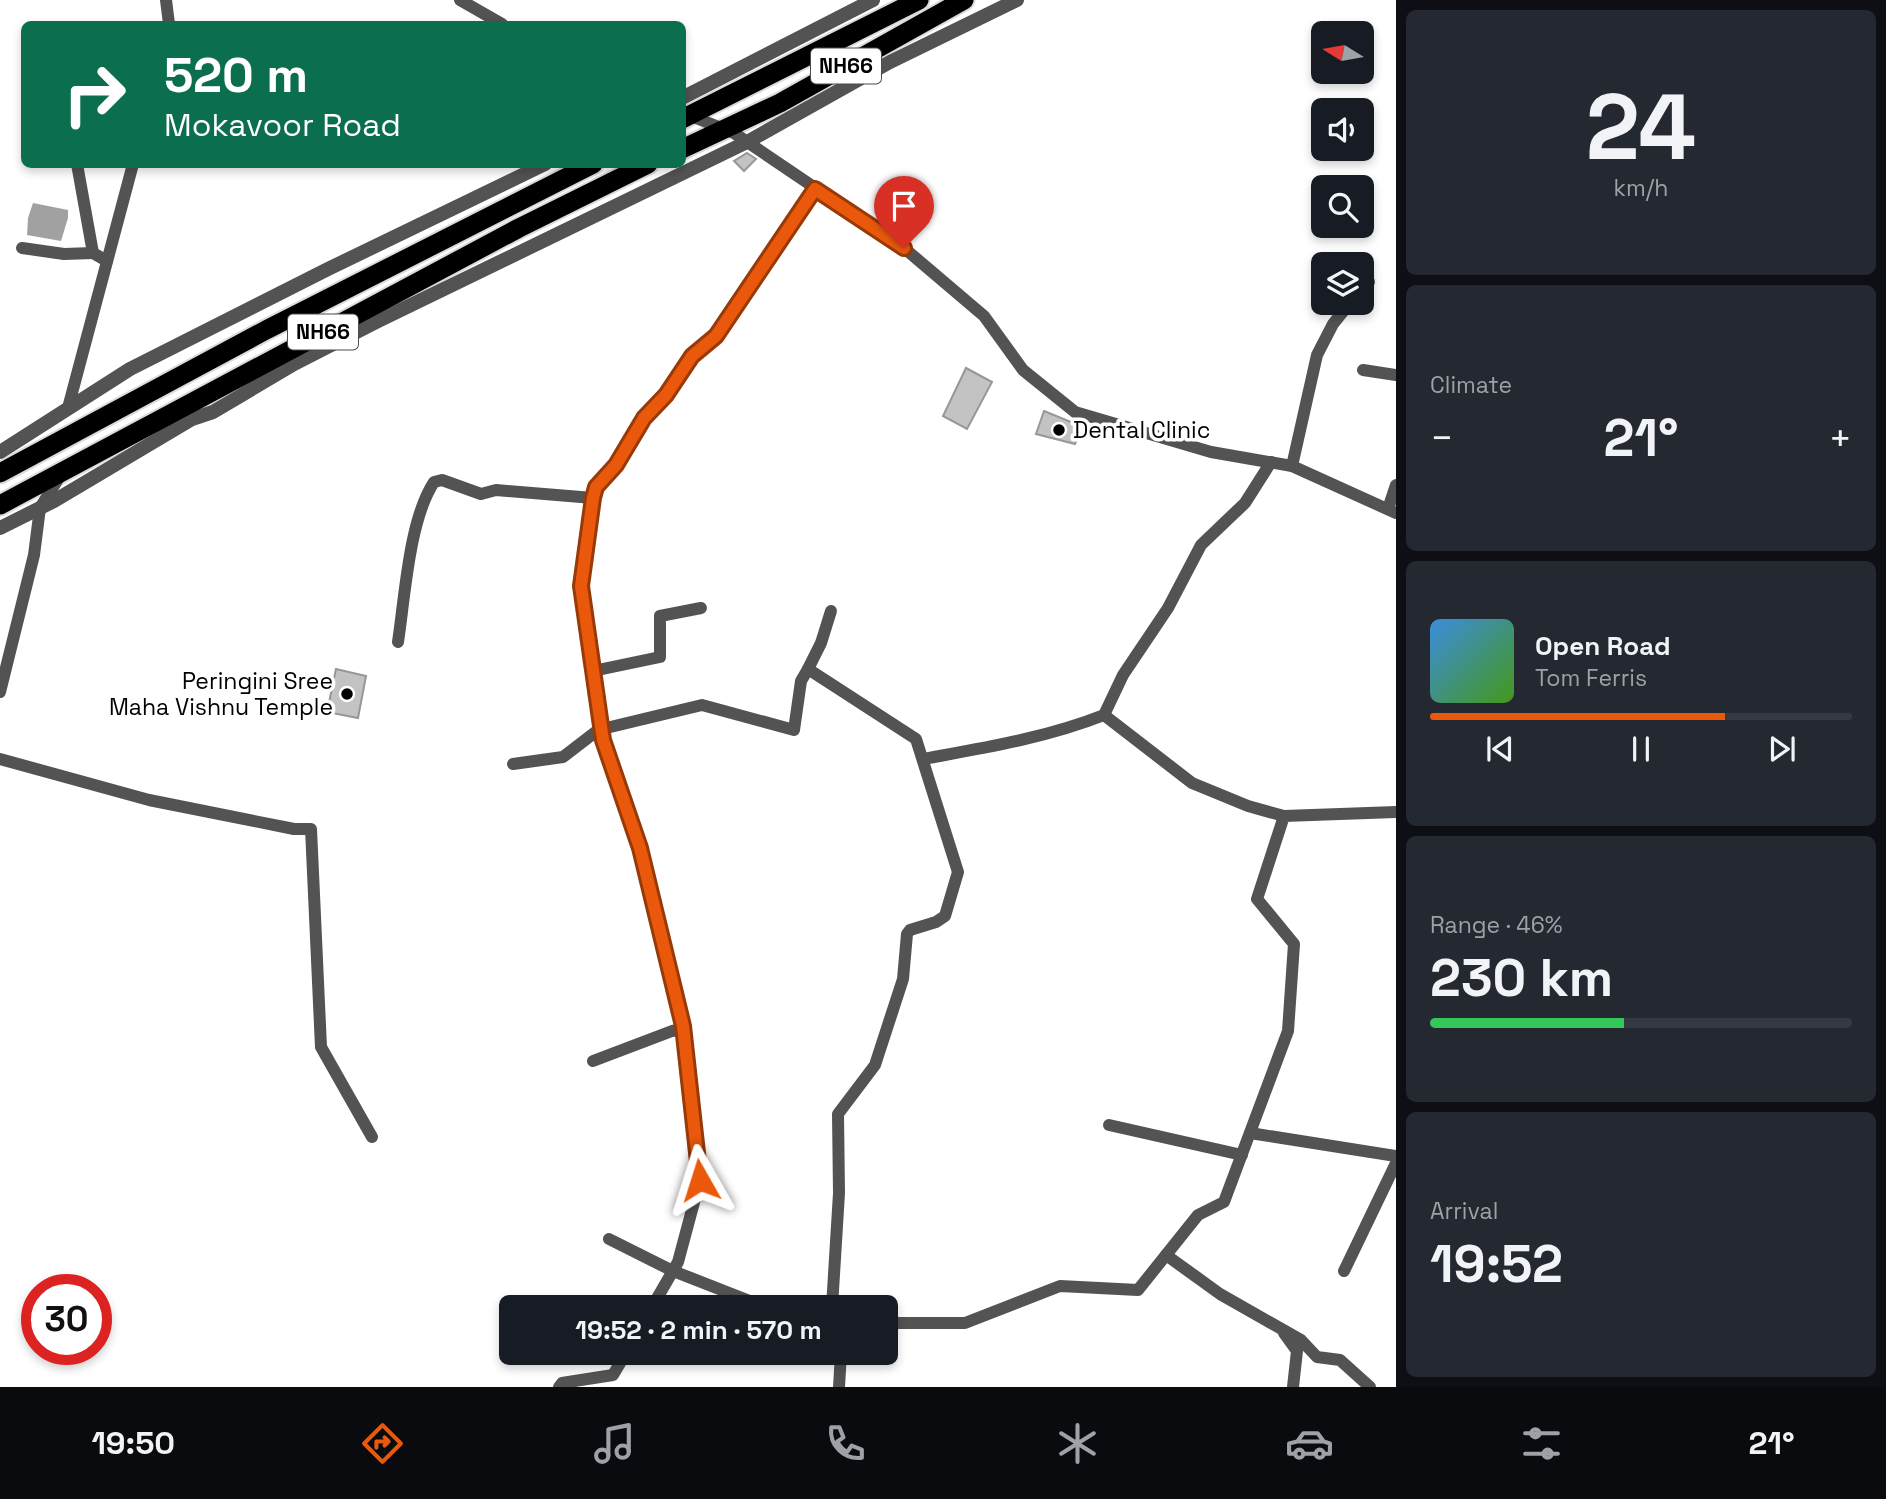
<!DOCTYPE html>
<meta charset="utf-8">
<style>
body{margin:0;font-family:"Space Grotesk",sans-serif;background:#242831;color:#f1f3f6;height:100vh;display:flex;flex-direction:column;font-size:26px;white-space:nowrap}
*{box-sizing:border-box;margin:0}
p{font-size:23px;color:#9ea1a6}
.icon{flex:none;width:38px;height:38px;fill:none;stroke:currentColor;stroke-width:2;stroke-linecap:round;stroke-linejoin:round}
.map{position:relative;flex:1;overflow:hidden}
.details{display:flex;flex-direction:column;gap:10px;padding:10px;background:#0d0f14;width:490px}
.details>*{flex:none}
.guide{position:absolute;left:21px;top:21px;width:665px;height:147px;border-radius:10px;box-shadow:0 4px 10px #0003;background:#0b6e4f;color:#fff;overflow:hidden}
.needle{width:46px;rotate:281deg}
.fabs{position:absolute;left:1311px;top:21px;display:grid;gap:14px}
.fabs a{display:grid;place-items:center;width:63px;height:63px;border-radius:10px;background:#171b24;box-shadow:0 4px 10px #0003;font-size:35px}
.speed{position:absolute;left:21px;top:1274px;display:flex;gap:14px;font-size:35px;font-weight:700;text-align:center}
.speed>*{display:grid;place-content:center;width:91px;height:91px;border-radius:50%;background:#171b24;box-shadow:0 4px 10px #0003;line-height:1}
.speed .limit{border:10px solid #d22;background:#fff;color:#111}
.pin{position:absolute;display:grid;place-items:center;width:60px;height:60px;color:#fff;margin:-72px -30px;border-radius:50% 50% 50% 0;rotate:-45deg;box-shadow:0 0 7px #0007}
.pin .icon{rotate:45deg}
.me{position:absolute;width:77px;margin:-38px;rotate:354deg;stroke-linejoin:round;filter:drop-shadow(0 0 5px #0008)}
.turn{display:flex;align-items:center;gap:24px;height:147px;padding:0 28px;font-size:32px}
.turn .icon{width:91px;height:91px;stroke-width:2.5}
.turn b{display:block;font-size:49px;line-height:60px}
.big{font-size:52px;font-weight:700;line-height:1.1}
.details .card{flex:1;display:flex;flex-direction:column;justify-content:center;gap:10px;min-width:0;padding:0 24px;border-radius:10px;background:#242831}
.details .dial{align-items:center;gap:0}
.dial b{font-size:91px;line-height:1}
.song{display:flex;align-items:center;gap:21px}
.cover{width:84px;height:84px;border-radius:10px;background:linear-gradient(135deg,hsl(210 70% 55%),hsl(100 70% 35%))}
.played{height:7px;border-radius:4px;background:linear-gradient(90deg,#ea580c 70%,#363941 70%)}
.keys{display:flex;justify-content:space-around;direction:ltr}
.heat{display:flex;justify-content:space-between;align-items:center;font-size:38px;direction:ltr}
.charge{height:10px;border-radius:5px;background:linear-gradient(90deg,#34c759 46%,#363941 0)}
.trip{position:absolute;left:499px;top:1295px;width:399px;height:70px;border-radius:10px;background:#171b24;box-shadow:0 4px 10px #0003;font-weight:700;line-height:70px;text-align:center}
.tabs{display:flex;height:112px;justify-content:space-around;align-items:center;background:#090b0e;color:#9ea1a6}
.tabs .icon{width:49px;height:49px}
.tabs .current{color:#ea580c}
.tabs b{font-size:32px;color:#f1f3f6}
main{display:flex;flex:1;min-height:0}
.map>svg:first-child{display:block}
.water{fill:#a1a1a1}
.building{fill:#c3c3c3;stroke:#979797;stroke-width:2}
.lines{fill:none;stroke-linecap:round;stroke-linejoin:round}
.trunk-casing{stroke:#dbdbdb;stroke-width:23}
.minor{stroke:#535353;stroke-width:12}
.tertiary{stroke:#535353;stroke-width:14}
.trunk{stroke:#000;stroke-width:19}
.route-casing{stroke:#983908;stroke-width:18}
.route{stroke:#ea580c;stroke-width:12}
.poi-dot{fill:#000;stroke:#fff;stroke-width:2.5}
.labels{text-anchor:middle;stroke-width:7;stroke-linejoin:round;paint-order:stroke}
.shield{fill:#fff;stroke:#4c4c4c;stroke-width:2}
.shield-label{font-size:21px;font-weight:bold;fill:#000}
.poi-label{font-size:23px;fill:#000;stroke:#fff;text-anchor:start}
</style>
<main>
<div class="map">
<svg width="1396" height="1387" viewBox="0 0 1396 1387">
<rect width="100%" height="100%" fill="#fff"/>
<polygon class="water" points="33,203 68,210 68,218 61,241 27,235 28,218"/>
<g class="building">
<polygon points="747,153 756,159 744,171 734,161"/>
<polygon points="966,368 992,382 967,429 943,416"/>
<polygon points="1044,411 1081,426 1075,444 1036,434"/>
<polygon points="336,669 366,676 358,718 327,712"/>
</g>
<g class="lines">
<g class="trunk-casing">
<g id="trunk">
<polyline points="682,119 919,0"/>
<polyline points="682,149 780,103 964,0"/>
<polyline points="0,473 266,330 593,164"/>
<polyline points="0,505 519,228 648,164"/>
</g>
</g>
<g class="minor">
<polyline points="166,0 169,24"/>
<polyline points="460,0 502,24"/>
<polyline points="686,114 734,133 904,248 984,316 1023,370 1075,412 1211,452 1292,466 1396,513"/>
<polyline points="77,164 93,253 107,261"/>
<polyline points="22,248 64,254 93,253"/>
<polyline points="1362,290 1369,282"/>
<polyline points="1363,370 1396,375"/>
<polyline points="68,408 133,164"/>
<polyline points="1292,466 1317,355 1333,324 1350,303"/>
<polyline points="1388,509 1396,485"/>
<path d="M398,642C405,596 409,520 434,482L442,480L481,494L496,490L593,498"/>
<polyline points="808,669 821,643 831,611"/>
<polyline points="593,671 660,657 660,616 701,608"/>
<polyline points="0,692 34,555 40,508 60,476"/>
<polyline points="1104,715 1192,783 1248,806 1284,816"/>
<polyline points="602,729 702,705 794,730 801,681 808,669 916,739 958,872 945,916 936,922 910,930 907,934 903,979 875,1065 838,1114 839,1193 832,1307"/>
<polyline points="0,759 149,800 294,829 311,829 321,1047 372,1137"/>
<path d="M923,759C983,748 1046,738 1104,715L1123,675L1168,608L1201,545L1245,503L1271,462"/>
<polyline points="513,764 563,757 602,727"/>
<polyline points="593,1061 672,1031 684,1029"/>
<polyline points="1109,1125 1242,1155"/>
<polyline points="1250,1133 1396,1156"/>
<polyline points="609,1239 673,1271 765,1307"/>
<polyline points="1166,1255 1220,1294 1301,1340 1317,1357 1340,1360 1370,1387"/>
<polyline points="1344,1271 1396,1163"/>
<polyline points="652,1307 678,1262 700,1180 683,1025 640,848 603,739 581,586 593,498 596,487 616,465 644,418 660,403 692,356 716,336 815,189"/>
<polyline points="886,1323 965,1323 1060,1286 1138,1290 1198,1215 1224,1202 1288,1031 1294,944 1257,899 1284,816 1396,812"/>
<polyline points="1284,1333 1297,1351 1293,1387"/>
<polyline points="559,1387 562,1383 613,1375 626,1353"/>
<polyline points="839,1387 841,1353"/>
</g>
<g class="tertiary">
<polyline points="682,98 873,0"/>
<polyline points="0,452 130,369 328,269 545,164"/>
<polyline points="0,528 54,501 192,419 213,412 294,364 378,321 747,142 890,62 1017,0"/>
</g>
<use href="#trunk" class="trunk"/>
</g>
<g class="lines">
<g class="route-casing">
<polyline id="route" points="700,1180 683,1026 640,848 603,740 581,586 593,498 596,487 616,465 644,418 666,395 692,356 716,336 815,189 904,248"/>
</g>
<use href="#route" class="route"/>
</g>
<g class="poi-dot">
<circle cx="1059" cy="430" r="7"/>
<circle cx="347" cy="694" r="7"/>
</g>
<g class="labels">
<g class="shield">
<rect x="811" y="48.5" width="70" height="35" rx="5"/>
<rect x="288" y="314.5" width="70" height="35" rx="5"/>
</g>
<g class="shield-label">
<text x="846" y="73">NH66</text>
<text x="323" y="339">NH66</text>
</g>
<g class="poi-label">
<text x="1073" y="438">Dental Clinic</text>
<text x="333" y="689" text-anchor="end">Peringini Sree<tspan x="333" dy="26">Maha Vishnu Temple</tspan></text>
</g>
</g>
</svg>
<div class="fabs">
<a><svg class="needle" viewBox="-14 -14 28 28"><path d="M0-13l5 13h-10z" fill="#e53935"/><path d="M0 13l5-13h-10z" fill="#9ea1a6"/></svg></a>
<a><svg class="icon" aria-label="sound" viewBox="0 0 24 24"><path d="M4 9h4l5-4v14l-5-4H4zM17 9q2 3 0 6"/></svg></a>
<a><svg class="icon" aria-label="search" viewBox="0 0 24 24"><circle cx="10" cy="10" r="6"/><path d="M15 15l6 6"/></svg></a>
<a><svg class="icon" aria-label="layers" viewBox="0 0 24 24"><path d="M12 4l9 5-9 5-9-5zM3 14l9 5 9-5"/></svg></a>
</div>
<div class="speed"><div class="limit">30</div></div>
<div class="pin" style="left:904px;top:248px;background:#d93025"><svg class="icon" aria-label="arrive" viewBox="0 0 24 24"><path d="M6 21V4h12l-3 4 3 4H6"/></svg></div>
<svg class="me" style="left:700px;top:1180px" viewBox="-20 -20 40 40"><path d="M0-17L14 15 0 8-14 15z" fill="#ea580c" stroke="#fff" stroke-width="4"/></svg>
<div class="trip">19:52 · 2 min · 570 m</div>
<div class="guide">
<div class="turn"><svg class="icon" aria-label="right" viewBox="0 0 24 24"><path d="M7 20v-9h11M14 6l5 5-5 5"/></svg><div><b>520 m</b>Mokavoor Road</div></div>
</div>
</div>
<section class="details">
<div class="card dial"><b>24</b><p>km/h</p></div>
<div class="card"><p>Climate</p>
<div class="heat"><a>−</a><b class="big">21°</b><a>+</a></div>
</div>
<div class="card">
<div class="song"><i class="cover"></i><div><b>Open Road</b><p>Tom Ferris</p></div></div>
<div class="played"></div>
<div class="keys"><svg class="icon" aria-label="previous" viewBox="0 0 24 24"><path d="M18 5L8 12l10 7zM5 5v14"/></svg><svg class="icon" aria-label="pause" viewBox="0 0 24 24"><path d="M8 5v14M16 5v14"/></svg><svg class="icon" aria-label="next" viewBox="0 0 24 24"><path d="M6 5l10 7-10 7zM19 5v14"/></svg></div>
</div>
<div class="card"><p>Range · 46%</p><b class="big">230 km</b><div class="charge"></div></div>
<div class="card"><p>Arrival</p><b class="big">19:52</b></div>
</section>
</main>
<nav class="tabs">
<b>19:50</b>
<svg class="icon current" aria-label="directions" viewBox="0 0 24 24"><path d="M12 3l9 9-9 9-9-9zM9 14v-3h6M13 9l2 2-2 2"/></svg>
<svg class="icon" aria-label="music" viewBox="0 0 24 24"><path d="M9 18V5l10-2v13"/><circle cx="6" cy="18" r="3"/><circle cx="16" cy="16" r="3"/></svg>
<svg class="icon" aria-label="phone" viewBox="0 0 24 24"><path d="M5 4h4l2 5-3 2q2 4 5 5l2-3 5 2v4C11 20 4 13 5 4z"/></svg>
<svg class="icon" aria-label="climate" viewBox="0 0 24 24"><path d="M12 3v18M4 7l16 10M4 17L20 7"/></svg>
<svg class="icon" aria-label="car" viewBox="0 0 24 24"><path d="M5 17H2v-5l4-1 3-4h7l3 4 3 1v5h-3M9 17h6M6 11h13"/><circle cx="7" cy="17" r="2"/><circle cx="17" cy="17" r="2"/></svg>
<svg class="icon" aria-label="filters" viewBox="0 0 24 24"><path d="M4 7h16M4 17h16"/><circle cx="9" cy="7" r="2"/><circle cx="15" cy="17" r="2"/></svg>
<b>21°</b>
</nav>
